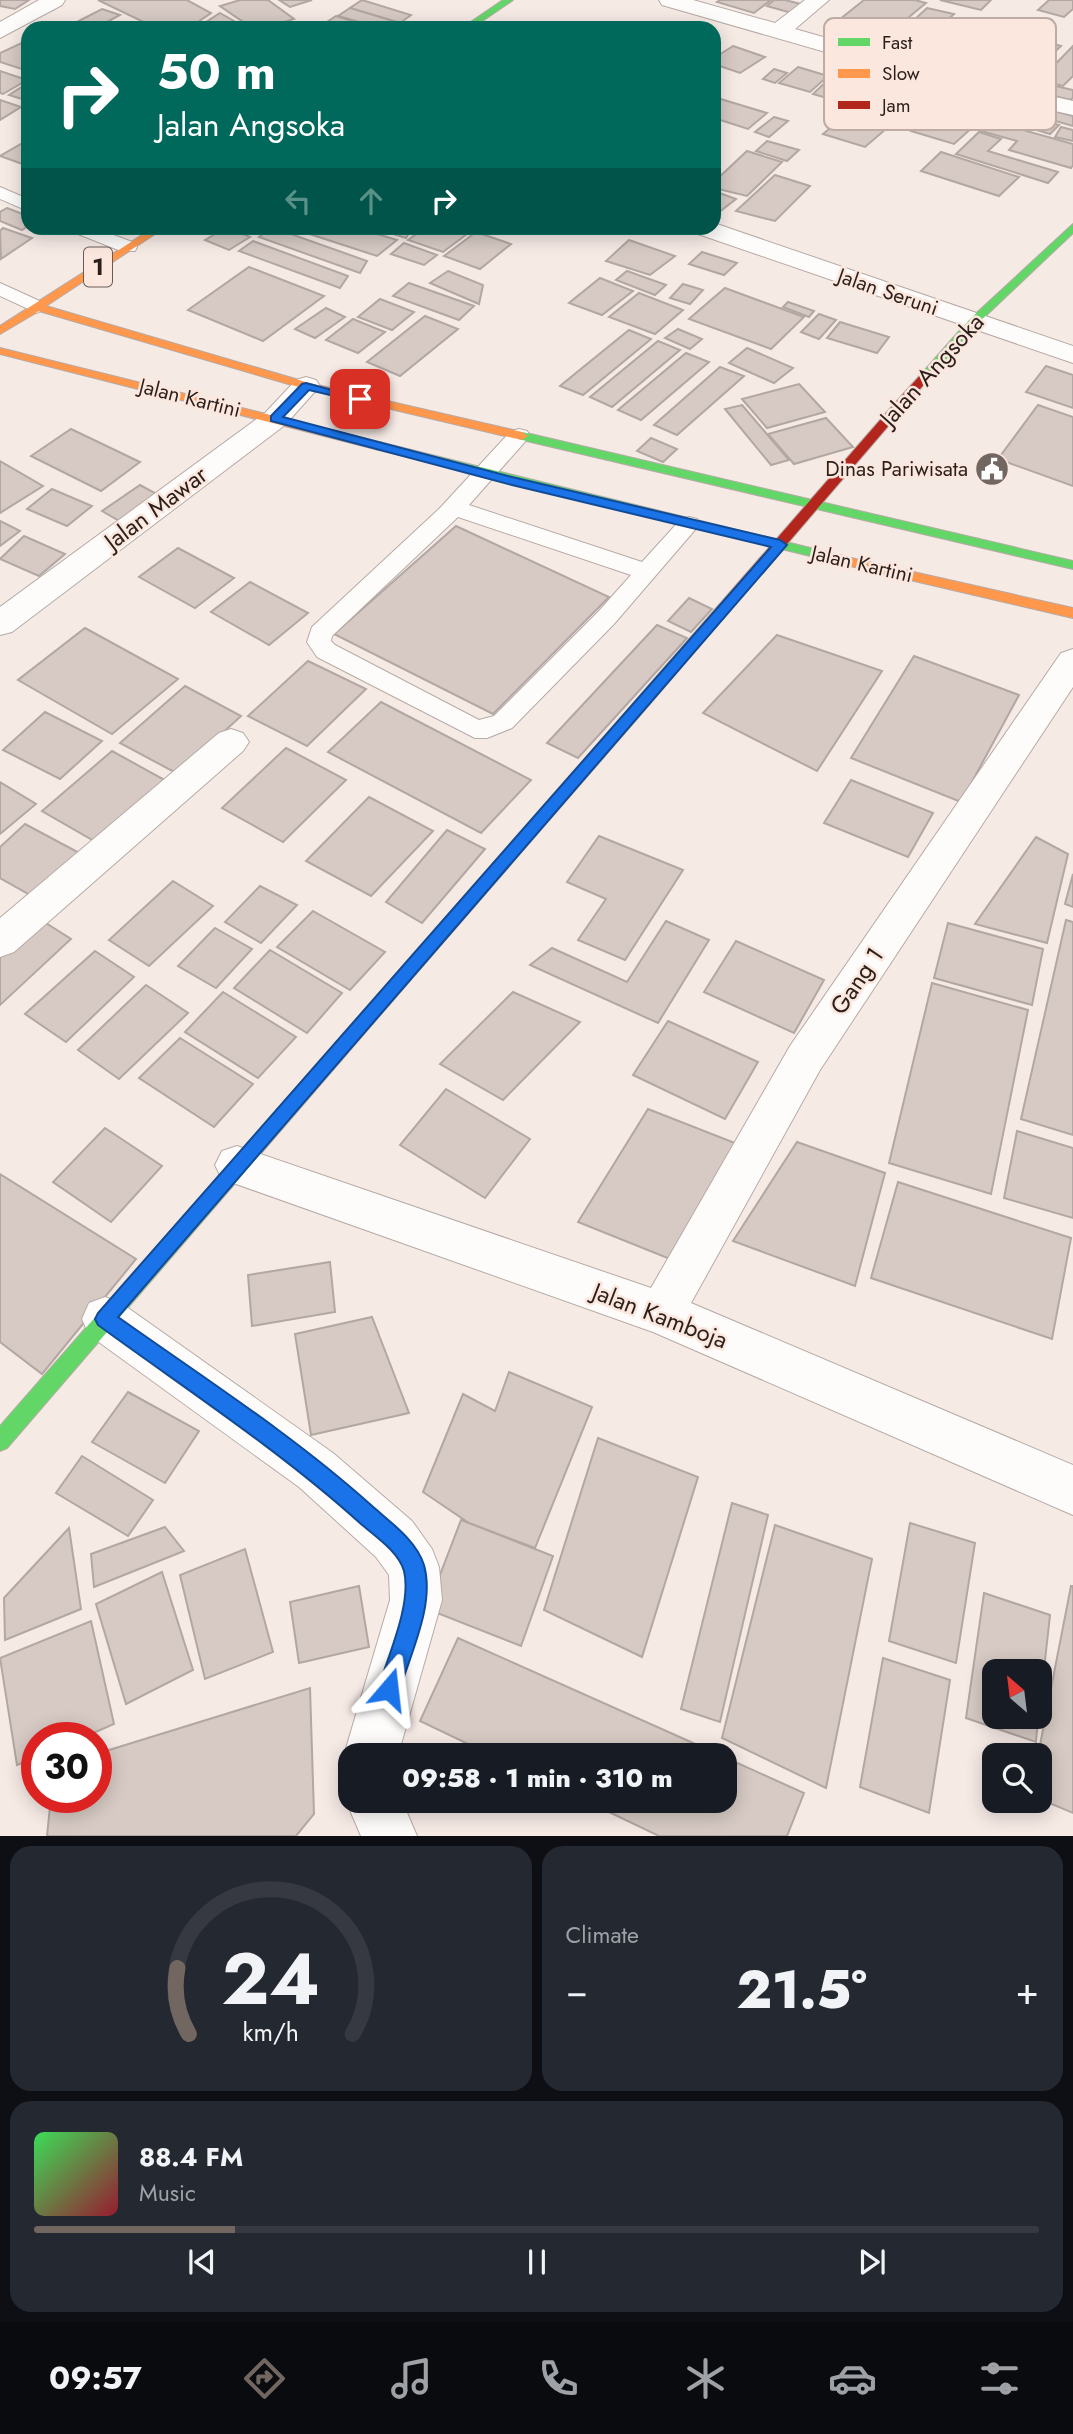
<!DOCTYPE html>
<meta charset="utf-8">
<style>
body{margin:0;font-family:Jost,sans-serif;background:#242831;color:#f1f3f6;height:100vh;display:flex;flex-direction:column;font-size:26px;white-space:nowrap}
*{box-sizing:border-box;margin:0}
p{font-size:23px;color:#9ea1a6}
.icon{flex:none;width:38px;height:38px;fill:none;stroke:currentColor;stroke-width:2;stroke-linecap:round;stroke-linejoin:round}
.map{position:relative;height:1836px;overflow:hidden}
.side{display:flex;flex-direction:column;gap:10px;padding:10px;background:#0d0f14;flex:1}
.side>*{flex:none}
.top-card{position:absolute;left:21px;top:21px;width:700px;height:214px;border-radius:21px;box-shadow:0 4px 18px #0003;background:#00695c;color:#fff;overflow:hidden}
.needle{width:46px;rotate:332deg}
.fabs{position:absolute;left:982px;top:1659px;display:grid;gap:14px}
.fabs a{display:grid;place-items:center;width:70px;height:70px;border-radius:14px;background:#171b24;box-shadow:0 4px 18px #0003;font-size:35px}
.speed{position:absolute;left:21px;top:1722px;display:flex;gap:14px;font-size:35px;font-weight:700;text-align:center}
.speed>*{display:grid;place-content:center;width:91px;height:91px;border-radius:50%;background:#171b24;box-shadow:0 4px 18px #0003;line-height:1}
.speed .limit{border:10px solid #d22;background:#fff;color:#111}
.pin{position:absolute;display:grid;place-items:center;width:60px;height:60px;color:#fff;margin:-30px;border-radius:14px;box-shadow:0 4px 10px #0006}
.me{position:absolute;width:77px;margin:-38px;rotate:17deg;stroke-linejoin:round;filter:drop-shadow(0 0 5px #0008)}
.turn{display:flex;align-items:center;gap:24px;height:147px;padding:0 21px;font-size:32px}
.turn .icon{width:91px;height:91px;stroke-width:2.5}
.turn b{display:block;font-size:49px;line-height:60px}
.lanes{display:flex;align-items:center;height:66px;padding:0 21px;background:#0003;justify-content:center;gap:35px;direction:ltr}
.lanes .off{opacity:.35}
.big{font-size:52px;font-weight:800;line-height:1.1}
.side .tile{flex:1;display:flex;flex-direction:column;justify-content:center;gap:10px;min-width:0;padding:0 24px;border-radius:21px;background:#242831}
.side .dial{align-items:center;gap:0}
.dial svg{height:182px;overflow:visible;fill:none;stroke:#363941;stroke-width:7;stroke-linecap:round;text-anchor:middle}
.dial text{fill:#f1f3f6;stroke:none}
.song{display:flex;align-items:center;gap:21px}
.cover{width:84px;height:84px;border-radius:10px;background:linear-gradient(135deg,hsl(130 70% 55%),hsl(350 70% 35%))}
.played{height:7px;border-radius:4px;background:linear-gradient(90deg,#726661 20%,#363941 20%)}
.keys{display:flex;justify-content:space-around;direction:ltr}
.heat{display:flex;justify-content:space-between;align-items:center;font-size:38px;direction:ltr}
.side .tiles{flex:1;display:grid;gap:10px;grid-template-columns:1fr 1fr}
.tile:last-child{grid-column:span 2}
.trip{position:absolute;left:338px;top:1743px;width:399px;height:70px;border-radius:21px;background:#171b24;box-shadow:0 4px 18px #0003;font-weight:800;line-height:70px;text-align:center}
.dock{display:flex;height:112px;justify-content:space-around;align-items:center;background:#090b0e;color:#9ea1a6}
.dock .icon{width:49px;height:49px}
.dock .on{color:#726661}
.dock b{font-size:32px;color:#f1f3f6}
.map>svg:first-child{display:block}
.building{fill:#d7cac4;stroke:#b2a7a2;stroke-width:2}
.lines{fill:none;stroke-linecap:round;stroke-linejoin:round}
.lane-casing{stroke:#b6aba6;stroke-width:2}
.street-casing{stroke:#b6aba6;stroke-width:2}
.fast-casing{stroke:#b6aba6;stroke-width:2}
.slow-casing{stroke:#b6aba6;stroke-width:2}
.jam-casing{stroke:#b6aba6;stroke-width:2}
.lane{fill:#fefcfb;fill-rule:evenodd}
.street{fill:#fefcfb;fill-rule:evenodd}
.fast{fill:#63d668;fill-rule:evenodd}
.slow{fill:#ff974d;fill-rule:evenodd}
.jam{fill:#b3261e;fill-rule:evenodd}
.route{fill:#1a73e8;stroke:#114b97;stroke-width:2}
.labels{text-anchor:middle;stroke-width:5;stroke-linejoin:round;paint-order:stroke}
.far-street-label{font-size:21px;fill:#2b1f1a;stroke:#fce7df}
.far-poi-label{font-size:21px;fill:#2b1f1a;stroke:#fce7df;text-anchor:end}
.shield{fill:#fce7df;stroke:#6a5b55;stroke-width:2}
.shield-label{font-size:23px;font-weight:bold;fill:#2b1f1a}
.street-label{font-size:24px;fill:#2b1f1a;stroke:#fce7df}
.key{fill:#fce7df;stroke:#bdaba4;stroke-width:2}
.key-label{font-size:19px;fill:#2b1f1a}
</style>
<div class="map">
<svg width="1073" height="1836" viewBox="0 0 1073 1836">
<rect width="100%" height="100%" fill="#f6eae5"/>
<g class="building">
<polygon points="0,0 29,0 15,9 0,6"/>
<polygon points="98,0 187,0 211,13 189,28 156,28"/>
<polygon points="240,0 268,0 294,19 265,28 252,28 220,6"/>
<polygon points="279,0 312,0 290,7"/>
<polygon points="362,0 411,15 400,23 350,8"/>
<polygon points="720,0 771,0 754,13 717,2"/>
<polygon points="774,0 785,0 805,5 795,14 767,6"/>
<polygon points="864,0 915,0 926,3 885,37 835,23"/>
<polygon points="940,0 991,0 981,10"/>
<polygon points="1049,0 1073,0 1073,9 1064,17 1038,10"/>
<polygon points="350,8 400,23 393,28 379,28 338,16"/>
<polygon points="927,8 954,14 919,47 892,40"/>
<polygon points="102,9 120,15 96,28 71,25"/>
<polygon points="220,13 246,28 197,28"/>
<polygon points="336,16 375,28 338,28 324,24"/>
<polygon points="978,23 1061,46 1039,67 1001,56 987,69 941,56"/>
<polygon points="28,40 28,71 0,62 0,53"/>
<polygon points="733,46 765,57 740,73 714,64 714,58"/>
<polygon points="1073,46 1073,76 1063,86 1040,80"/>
<polygon points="798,67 828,76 810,92 779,83"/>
<polygon points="774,69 787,73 775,83 763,79"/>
<polygon points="0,71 27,80 3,94 0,93"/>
<polygon points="831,77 862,86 844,103 813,94"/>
<polygon points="28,83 28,101 9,95"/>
<polygon points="1047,84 1073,90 1073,97 1071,100 1041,93"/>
<polygon points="714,97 767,113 748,129 714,118"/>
<polygon points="0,100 21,107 0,120"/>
<polygon points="1028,104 1073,116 1073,126 1021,111"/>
<polygon points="931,113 974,126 954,144 911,131"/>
<polygon points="1016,113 1059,125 1050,134 1007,121"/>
<polygon points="844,116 886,129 865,147 823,134"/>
<polygon points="774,117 788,121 769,137 755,132"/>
<polygon points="991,121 1073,144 1073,165 1071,168 1009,150 1017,141 981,131"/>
<polygon points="1061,127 1073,130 1073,141 1055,137"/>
<polygon points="979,132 1001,139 988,151 1058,172 1048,183 956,154"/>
<polygon points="28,140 28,166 0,156"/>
<polygon points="767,141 799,150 787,161 756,151"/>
<polygon points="747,151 782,162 747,196 714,188 714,182"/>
<polygon points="941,152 1019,177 999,196 921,171"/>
<polygon points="775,175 810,186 775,221 736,211"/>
<polygon points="714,191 736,199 714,216"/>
<polygon points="7,208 28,216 28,226 22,230 0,221 0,212"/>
<polygon points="3,228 32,238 1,259 0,231"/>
<polygon points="225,228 228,228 250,237 229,250 205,240"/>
<polygon points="272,228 274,228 367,261 360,273 259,237"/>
<polygon points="291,228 357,228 397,240 377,256"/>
<polygon points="375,228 412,228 406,238"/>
<polygon points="425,228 475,228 443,252 408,240"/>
<polygon points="476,232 511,244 480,269 444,256"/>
<polygon points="629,240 675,256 650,275 606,261"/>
<polygon points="253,241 348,276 340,288 239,251"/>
<polygon points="404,243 437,255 424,265 391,254"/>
<polygon points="702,252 737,263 724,275 689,264"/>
<polygon points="249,267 324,296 263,341 188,310"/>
<polygon points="448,271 483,285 479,304 430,283"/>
<polygon points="627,271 666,285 655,295 616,280"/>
<polygon points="600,278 633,291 602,315 569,303"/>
<polygon points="409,283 474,306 459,320 393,296"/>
<polygon points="683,284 703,290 690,304 670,298"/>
<polygon points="725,288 804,317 771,349 689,319"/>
<polygon points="639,293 683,310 655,334 609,317"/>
<polygon points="380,299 414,312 392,330 358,317"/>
<polygon points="788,302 814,311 809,317 783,307"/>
<polygon points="326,308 345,317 315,338 295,329"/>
<polygon points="819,314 836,320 819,339 801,332"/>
<polygon points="425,316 458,329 400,376 367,362"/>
<polygon points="353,319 385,332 358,353 326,340"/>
<polygon points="840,322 889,337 877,353 827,338"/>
<polygon points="678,329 702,339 690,349 665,338"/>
<polygon points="629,330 651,339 583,395 560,386"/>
<polygon points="658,341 680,350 612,407 590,397"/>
<polygon points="747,348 793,368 774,383 729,363"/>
<polygon points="686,353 709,362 641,420 618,410"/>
<polygon points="1046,366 1073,375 1073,408 1026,392"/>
<polygon points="720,367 744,376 677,435 654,425"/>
<polygon points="799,384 825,412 767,428 742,399"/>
<polygon points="742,405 789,460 771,465 725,409"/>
<polygon points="1038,405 1073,417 1073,486 998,459"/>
<polygon points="826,418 853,447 794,464 768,434"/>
<polygon points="71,429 140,462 101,491 31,456"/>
<polygon points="651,438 677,449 663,462 637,451"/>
<polygon points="0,461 43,486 0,513"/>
<polygon points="140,485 166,499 128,526 102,511"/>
<polygon points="52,489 92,506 67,526 27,509"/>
<polygon points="0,521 20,531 0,546"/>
<polygon points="456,526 609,597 493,714 334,634"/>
<polygon points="24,536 65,554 39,576 0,559"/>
<polygon points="178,548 234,578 195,608 139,577"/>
<polygon points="250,582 308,613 269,645 211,612"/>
<polygon points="689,598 712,609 691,632 668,621"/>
<polygon points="657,625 687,638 578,758 547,743"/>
<polygon points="85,628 178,679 112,734 18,680"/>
<polygon points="777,635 882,671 817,771 703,713"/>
<polygon points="914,656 1019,695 961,802 851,758"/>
<polygon points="308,661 366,689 307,746 248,716"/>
<polygon points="185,686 241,716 178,774 120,743"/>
<polygon points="381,702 531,780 481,833 328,752"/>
<polygon points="45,712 102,741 60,779 3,750"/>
<polygon points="286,748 346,780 283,842 222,808"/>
<polygon points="112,751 170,783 101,845 42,811"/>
<polygon points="851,780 933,813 908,857 824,823"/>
<polygon points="0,782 36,804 0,834"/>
<polygon points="369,797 433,831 371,896 306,861"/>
<polygon points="25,824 85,856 39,900 0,878 0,847"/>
<polygon points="447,830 485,849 422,923 386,902"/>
<polygon points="599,836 683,870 625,960 578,940 606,899 567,882"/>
<polygon points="1036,837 1068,854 1047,943 975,924"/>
<polygon points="1073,874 1073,907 1065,904"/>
<polygon points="173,881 213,906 149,966 109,940"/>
<polygon points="260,886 297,905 261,943 225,922"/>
<polygon points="313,911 385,952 350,990 277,947"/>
<polygon points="38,918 71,939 0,1005 0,952"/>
<polygon points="1066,920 1073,922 1073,1135 1021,1119"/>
<polygon points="666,921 709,940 658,1023 530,965 552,948 627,982"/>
<polygon points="948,923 1043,949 1032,1005 934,978"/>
<polygon points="215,928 252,949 216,988 178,966"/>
<polygon points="736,941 824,980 794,1033 704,992"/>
<polygon points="270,950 342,993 307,1033 234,988"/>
<polygon points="95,951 134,977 66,1042 25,1014"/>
<polygon points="932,983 1028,1010 991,1194 889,1163"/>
<polygon points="146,985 188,1013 119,1079 78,1050"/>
<polygon points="223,992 296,1037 258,1078 185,1032"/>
<polygon points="513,992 580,1022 503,1100 440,1064"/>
<polygon points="668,1021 758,1062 725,1119 633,1075"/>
<polygon points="180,1038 253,1084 214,1127 139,1078"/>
<polygon points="446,1089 530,1139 485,1198 400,1145"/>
<polygon points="648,1109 740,1145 680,1263 578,1222"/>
<polygon points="105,1128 162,1166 111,1222 53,1182"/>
<polygon points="1017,1131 1073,1148 1073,1218 1004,1198"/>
<polygon points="797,1142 885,1173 855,1286 733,1241"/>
<polygon points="0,1174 136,1259 42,1374 0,1342"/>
<polygon points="898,1182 1071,1238 1052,1339 871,1278"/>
<polygon points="330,1262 335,1312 252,1326 248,1275"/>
<polygon points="372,1317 409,1413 311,1435 295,1334"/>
<polygon points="509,1372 592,1407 535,1548 469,1523 423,1492 463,1394 495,1411"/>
<polygon points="128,1392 199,1431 165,1483 92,1442"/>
<polygon points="598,1438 698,1477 642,1657 544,1610"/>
<polygon points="82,1456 153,1500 128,1536 56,1493"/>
<polygon points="732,1503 768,1515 720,1722 681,1709"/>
<polygon points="461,1520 553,1556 521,1646 427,1609"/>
<polygon points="910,1523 975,1543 956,1663 889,1641"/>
<polygon points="775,1525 872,1559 826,1788 722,1738"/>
<polygon points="165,1527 184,1551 94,1587 91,1554"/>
<polygon points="69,1528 81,1609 5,1640 4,1598"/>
<polygon points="245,1549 273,1652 205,1679 180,1575"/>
<polygon points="162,1572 193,1670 126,1704 96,1604"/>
<polygon points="359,1586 369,1647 299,1663 290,1602"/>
<polygon points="1071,1586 1073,1586 1073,1813 1040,1799 1038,1755"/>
<polygon points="984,1593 1050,1615 1040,1706 1040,1671 994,1671 994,1717 1038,1717 1036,1742 966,1718"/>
<polygon points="91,1621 114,1724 82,1738 37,1738 37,1757 17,1765 0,1658"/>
<polygon points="458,1638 720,1755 491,1755 420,1721"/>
<polygon points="883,1658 950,1680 929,1813 860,1787"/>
<polygon points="310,1688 314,1814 296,1836 47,1836 51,1797 96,1797 96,1754"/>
<polygon points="724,1757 804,1793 787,1836 659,1836 586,1801 724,1801"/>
</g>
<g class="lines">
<g class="lane-casing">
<g id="lane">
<polygon points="0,187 28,199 28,211 0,199"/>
<polygon points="71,228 95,228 135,243 137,247 135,251 121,251 73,232"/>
<polygon points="0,283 44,303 47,307 37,313 0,296"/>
<path d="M519,429L527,431L530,436L469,505L642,562L681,519L689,517L697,519L700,524L614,624L512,728L487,738H475L317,657L307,642L312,627L440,508L511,431ZM458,517L631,575L598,612L494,716L479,720L335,645L331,641L332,636Z"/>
</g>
</g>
<g class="street-casing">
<g id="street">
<polygon points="39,0 65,0 62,5 0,38 0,22"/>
<polygon points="659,0 693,0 775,23 805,0 829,0 795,29 953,74 1073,101 1073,115 940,85 662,5"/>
<polygon points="714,223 1073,346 1073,363 695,233 691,228 714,228"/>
<polygon points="306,377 316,380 320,386 285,425 12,632 0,635 0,607 265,413 296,380"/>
<polygon points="1073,649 1073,687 820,1070 691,1303 1073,1465 1073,1515 653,1332 222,1179 215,1165 222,1151 237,1146 651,1288 790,1046 1061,653"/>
<polygon points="231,729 243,733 249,742 243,751 14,952 0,957 0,918 219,733"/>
<polygon points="105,1297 121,1303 333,1453 412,1521 432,1549 439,1567 442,1600 398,1755 350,1755 350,1770 344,1755 390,1600 389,1575 376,1557 299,1487 89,1335 82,1319 89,1303"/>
<polygon points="350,1793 350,1801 402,1801 417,1836 361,1836 346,1801"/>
</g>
</g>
<g class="fast-casing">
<g id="fast">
<polygon points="503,0 513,0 472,28 462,28"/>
<polygon points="1073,224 1073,233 977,324 932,375 924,375 924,371 969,320"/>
<polygon points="522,432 1073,561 1073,569 518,439 518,433"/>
<polygon points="379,442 851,558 858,562 851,566 375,449 373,446"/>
<polygon points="350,1031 356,1033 358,1038 356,1043 7,1448 0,1451 0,1426 344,1033"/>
</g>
</g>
<g class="slow-casing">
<g id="slow">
<polygon points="153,228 164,228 46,306 309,383 522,432 528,436 522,440 302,388 39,311 0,334 0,326"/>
<polygon points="0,348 383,443 385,446 379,450 0,354"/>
<polygon points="851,558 1073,608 1073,618 846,565 846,559"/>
<polygon points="643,697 650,702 648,706 356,1043 350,1045 344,1043 342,1038 344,1033 638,698"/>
</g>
</g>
<g class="jam-casing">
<polygon id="jam" points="928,370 932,371 932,375 648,706 638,706 636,702 638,698 888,411 924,371"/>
</g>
<use href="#lane" class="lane"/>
<use href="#street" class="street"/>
<use href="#fast" class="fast"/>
<use href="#slow" class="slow"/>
<use href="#jam" class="jam"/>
</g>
<path class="route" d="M306,383L366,399L360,402L309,390L283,417L512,477L780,540L787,545L118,1317C204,1378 293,1435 371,1505C390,1522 416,1540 424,1565C435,1604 411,1652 400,1689L397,1697L389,1700L381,1697L378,1689C388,1656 412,1604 404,1571C399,1552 375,1536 361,1524C279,1450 187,1390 98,1325L95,1319L98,1313L771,547L512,485L271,421V416L302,384Z"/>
<defs>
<g id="civic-disc" transform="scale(1.75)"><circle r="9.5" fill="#726661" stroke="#fce7df"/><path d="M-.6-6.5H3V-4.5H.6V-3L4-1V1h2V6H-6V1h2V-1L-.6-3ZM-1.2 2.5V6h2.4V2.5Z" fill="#fff"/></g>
</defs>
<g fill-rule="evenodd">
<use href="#civic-disc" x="992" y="469"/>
</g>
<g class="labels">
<g class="far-street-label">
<text transform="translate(888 292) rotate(19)" y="7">Jalan Seruni</text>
<text transform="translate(190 398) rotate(14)" y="7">Jalan Kartini</text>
<text transform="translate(862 564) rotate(13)" y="7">Jalan Kartini</text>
</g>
<g class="far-poi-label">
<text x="968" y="476">Dinas Pariwisata</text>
</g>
<rect class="shield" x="84" y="247.5" width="28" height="39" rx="5"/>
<g class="shield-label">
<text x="98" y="275">1</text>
</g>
<g class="street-label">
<text transform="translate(932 370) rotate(-48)" y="8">Jalan Angsoka</text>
<text transform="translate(156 508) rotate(-37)" y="8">Jalan Mawar</text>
<text transform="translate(857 981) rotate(-56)" y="8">Gang 1</text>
<text transform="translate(660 1316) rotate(21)" y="8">Jalan Kamboja</text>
</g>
</g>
<rect x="824" y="18" width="232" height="112" rx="10" class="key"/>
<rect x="838" y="38" width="32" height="8" fill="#63d668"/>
<rect x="838" y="69" width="32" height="9" fill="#ff974d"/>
<rect x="838" y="101" width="32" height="8" fill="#b3261e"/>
<g class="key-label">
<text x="882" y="49">Fast</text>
<text x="882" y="80">Slow</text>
<text x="882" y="112">Jam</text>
</g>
</svg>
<div class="fabs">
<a><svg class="needle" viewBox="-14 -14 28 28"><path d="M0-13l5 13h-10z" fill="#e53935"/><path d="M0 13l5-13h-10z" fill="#9ea1a6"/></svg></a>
<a><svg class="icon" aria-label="search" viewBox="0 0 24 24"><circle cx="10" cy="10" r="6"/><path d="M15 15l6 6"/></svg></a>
</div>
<div class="speed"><div class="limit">30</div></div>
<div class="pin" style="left:360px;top:399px;background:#d93025"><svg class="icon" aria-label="arrive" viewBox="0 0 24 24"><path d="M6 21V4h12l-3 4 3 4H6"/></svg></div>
<svg class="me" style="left:389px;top:1689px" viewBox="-20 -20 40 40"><path d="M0-17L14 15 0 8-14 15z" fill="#1a73e8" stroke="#fff" stroke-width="4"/></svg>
<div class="trip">09:58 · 1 min · 310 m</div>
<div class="top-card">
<div class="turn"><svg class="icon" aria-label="right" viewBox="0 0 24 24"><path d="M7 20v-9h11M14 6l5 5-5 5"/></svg><div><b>50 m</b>Jalan Angsoka</div></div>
<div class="lanes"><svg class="icon off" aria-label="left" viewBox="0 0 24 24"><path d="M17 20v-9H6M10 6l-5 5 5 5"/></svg><svg class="icon off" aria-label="ahead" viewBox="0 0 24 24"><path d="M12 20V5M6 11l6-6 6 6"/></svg><svg class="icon" aria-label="right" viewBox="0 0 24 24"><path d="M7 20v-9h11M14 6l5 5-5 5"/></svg></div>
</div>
</div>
<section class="side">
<div class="tiles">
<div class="tile dial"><svg viewBox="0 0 100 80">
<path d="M14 69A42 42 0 1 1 86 69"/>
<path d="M14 69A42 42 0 0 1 9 40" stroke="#726661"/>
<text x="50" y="56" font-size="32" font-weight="700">24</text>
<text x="50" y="72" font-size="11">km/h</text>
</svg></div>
<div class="tile"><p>Climate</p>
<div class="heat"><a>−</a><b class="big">21.5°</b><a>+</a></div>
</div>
<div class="tile">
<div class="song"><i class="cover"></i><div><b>88.4 FM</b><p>Music</p></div></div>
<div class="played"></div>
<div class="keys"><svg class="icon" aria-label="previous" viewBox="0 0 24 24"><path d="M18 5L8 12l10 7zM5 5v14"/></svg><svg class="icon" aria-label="pause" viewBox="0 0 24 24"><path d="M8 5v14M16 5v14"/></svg><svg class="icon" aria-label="next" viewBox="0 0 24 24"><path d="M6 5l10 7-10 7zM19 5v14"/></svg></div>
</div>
</div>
</section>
<nav class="dock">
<b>09:57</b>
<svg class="icon on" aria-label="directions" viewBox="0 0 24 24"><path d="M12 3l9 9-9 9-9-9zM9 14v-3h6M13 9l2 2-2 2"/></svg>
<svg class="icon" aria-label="music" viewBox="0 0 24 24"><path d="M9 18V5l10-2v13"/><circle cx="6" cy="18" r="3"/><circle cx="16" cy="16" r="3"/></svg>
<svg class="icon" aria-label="phone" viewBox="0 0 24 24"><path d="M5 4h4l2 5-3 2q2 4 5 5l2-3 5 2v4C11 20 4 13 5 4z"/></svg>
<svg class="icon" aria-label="climate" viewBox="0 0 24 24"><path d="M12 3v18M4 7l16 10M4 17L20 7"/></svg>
<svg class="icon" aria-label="car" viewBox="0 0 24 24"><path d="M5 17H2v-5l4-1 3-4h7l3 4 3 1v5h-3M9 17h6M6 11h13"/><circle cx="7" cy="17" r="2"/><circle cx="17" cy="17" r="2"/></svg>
<svg class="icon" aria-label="filters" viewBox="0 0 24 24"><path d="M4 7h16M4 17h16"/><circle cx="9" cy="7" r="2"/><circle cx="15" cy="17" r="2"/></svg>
</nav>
